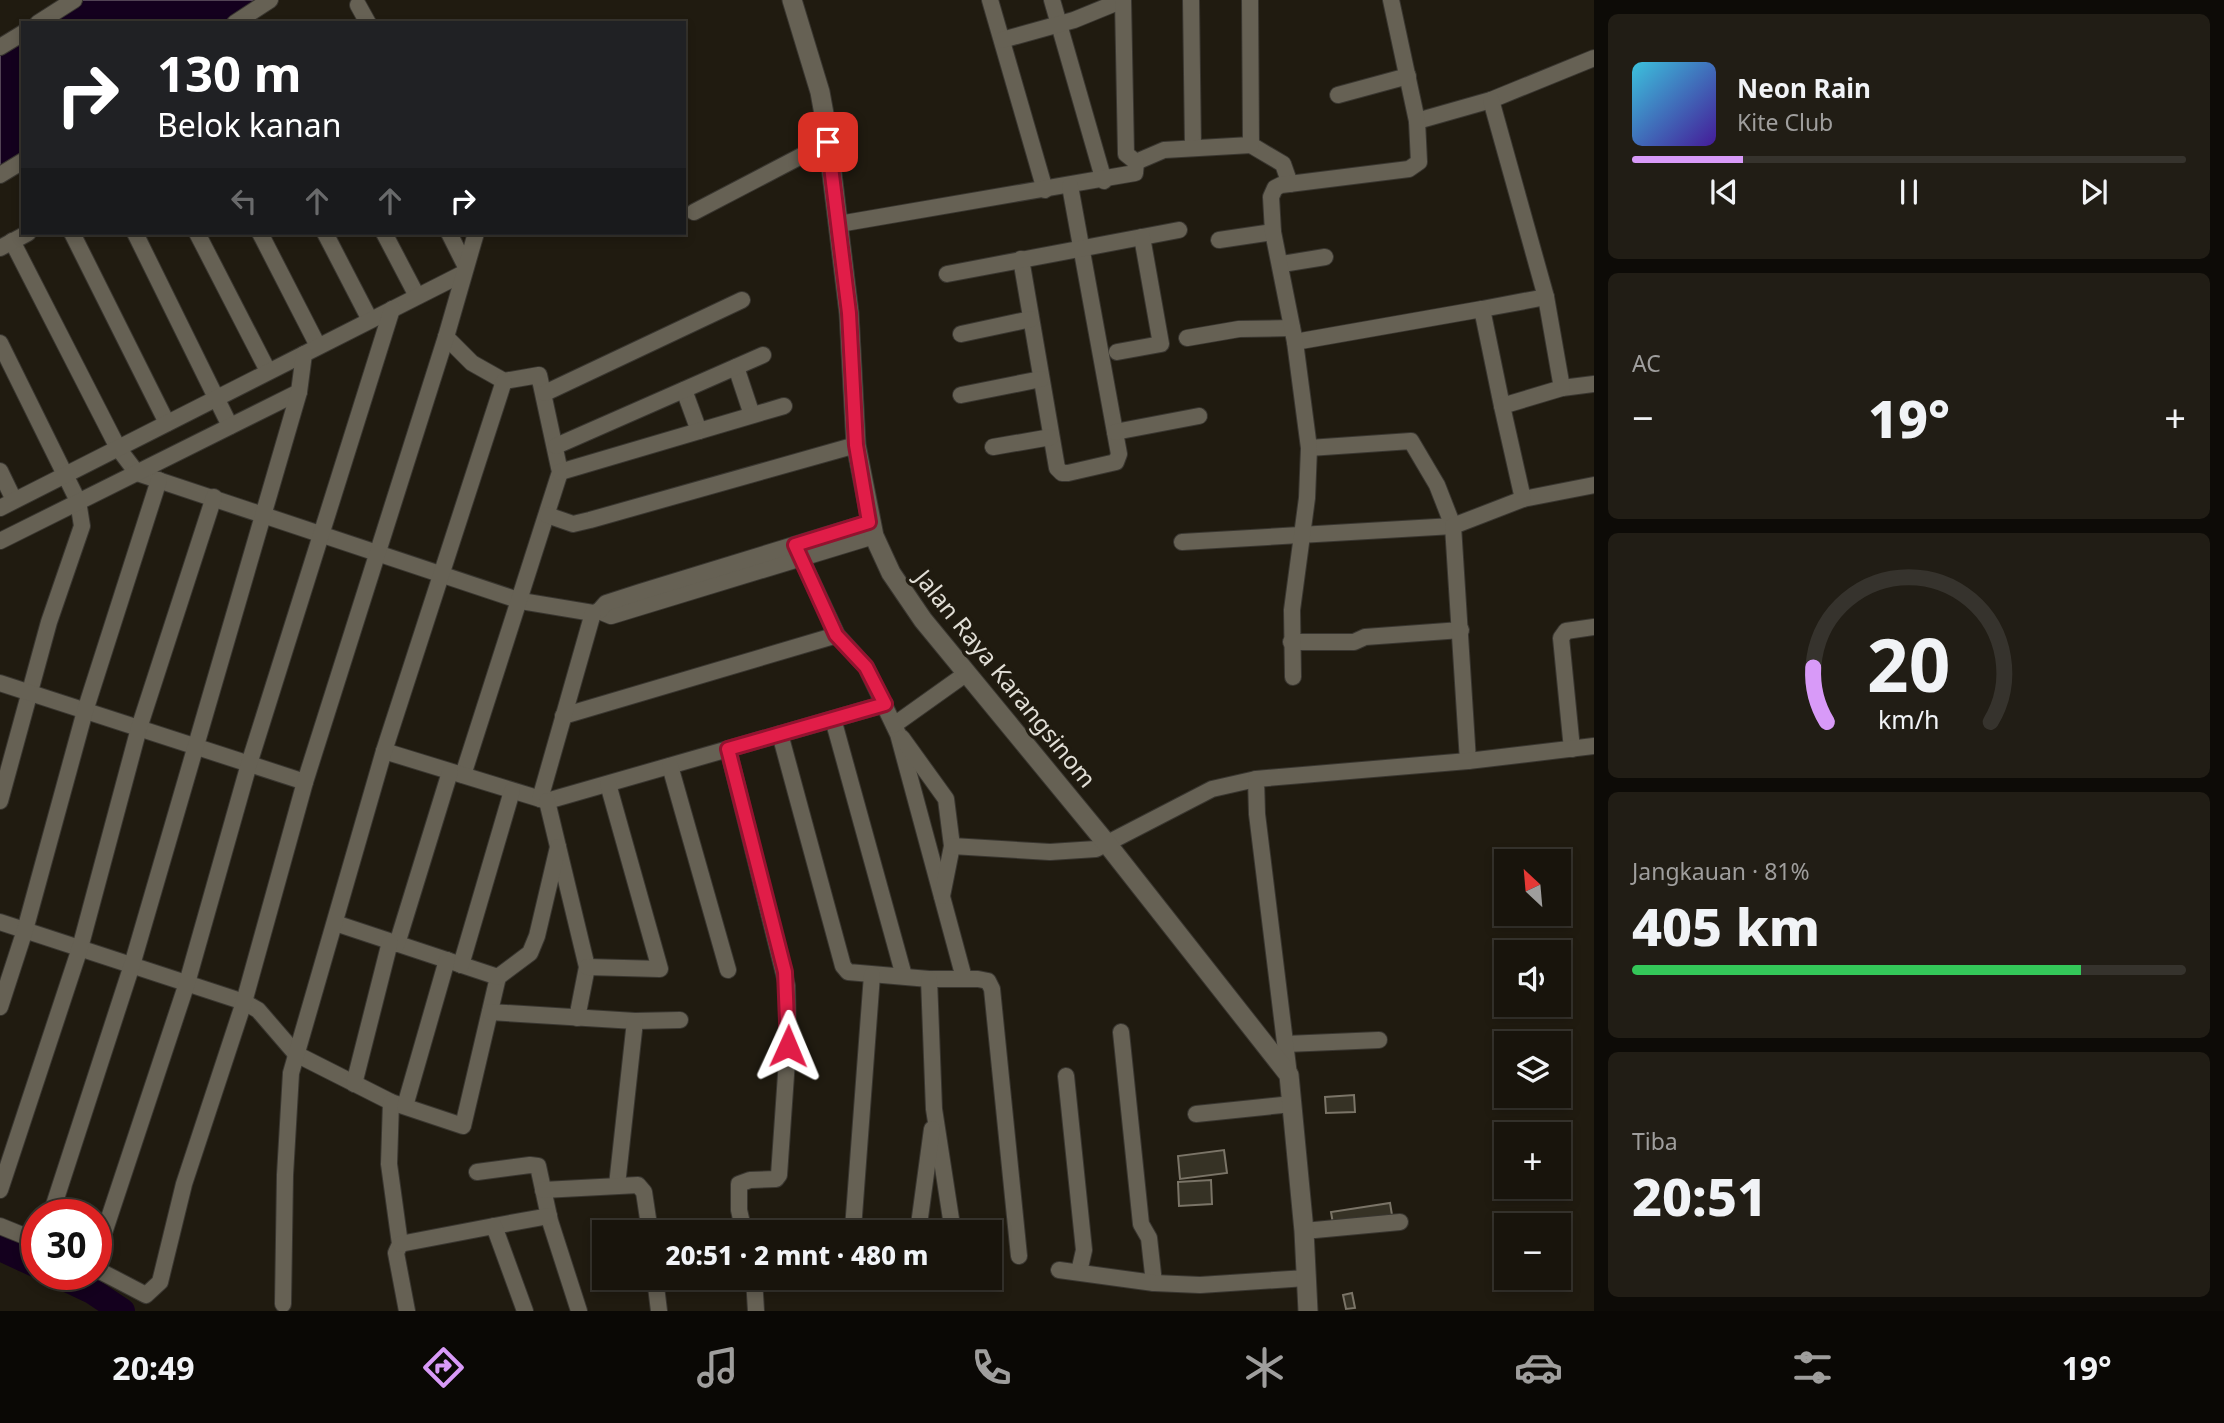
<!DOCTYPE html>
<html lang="id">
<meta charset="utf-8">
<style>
body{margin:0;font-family:"Noto Sans",sans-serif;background:#211d15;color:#f1f3f6;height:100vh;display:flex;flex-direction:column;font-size:26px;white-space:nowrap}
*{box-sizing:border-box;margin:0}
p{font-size:23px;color:#9f9e9d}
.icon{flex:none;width:38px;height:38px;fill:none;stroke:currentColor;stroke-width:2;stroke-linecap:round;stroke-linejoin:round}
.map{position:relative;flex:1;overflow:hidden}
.panel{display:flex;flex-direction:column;gap:14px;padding:14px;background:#0d0b07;width:630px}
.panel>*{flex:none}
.top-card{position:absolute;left:21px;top:21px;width:665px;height:214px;border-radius:0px;box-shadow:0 4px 10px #0003,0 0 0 2px #36332d;background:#202124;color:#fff;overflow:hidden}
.needle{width:46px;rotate:334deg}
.controls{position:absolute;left:1494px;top:849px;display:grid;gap:14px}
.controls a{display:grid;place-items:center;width:77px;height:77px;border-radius:0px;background:#18140c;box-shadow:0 4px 10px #0003,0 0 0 2px #36332d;font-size:35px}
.speed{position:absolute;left:21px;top:1199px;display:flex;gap:14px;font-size:35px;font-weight:700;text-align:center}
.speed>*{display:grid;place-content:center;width:91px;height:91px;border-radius:50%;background:#18140c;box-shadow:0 4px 10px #0003,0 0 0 2px #36332d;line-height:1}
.speed .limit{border:10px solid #d22;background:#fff;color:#111}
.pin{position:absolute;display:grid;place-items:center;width:60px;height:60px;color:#fff;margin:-30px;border-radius:14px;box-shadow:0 4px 10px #0006}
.me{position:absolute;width:77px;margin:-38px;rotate:1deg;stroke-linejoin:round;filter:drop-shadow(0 0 5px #0008)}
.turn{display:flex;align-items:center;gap:24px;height:147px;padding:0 21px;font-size:32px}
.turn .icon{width:91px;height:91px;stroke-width:2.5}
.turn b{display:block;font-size:49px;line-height:60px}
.lanes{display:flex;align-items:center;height:66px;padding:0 21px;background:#0003;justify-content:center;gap:35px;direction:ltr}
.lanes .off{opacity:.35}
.big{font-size:52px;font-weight:800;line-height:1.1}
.panel .card{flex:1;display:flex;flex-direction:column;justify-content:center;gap:10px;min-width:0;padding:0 24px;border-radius:10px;background:#211d15}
.panel .dial{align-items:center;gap:0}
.dial svg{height:182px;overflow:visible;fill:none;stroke:#36332d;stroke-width:7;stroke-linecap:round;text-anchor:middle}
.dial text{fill:#f1f3f6;stroke:none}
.song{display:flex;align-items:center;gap:21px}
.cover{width:84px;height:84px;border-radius:10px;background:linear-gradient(135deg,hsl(190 70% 55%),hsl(260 70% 35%))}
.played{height:7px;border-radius:4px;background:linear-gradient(90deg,#d89af8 20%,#36332d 20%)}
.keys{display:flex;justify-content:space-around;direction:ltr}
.heat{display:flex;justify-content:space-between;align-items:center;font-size:38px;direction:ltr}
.charge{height:10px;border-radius:5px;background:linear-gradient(90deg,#34c759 81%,#36332d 0)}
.trip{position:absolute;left:592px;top:1220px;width:410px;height:70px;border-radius:0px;background:#18140c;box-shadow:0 4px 10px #0003,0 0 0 2px #36332d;font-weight:800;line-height:70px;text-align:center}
.tabs{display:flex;height:112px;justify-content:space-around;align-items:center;background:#0a0805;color:#9f9e9d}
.tabs .icon{width:49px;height:49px}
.tabs .active{color:#d89af8}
.tabs b{font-size:32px;color:#f1f3f6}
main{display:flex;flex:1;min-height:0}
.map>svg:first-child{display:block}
.water{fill:#14001e;stroke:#524355;stroke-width:2}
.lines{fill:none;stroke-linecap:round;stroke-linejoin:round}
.river{stroke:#14001e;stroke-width:26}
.building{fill:#363225;stroke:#7a7467;stroke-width:2}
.minor-casing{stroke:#393630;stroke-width:18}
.tertiary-casing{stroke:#393630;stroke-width:21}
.minor{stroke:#666154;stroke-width:16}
.tertiary{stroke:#666154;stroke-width:19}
.route-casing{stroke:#92132f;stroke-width:18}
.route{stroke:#e11d48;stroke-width:12}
.labels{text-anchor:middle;stroke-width:7;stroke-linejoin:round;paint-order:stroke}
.street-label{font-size:24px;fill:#e1ded6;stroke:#201b10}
</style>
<main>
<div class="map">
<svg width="1594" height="1311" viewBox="0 0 1594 1311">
<rect width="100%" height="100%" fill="#201b10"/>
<g class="water">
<polygon points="74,0 270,0 235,23 38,23"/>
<polygon points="23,33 23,162 0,177 0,47"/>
</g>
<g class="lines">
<g class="river">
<polyline points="0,1248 37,1265"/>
<polyline points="56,1274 92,1291 122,1311"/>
</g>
</g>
<g class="building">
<polygon points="1354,1095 1355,1112 1326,1113 1325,1097"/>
<polygon points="1224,1150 1227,1173 1180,1179 1178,1156"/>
<polygon points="1211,1180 1212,1204 1179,1206 1178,1182"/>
<polygon points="1390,1203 1392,1215 1333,1224 1331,1212"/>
<polygon points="1352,1293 1355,1308 1346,1309 1343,1295"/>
</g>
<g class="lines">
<g class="minor-casing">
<g id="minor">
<polyline points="990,0 1045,190"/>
<polyline points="1052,0 1104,181"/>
<polyline points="1191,0 1193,148"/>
<polyline points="358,5 368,23"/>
<polyline points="38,23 74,0"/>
<polyline points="235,23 270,0"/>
<polyline points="1002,40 1074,20 1123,0"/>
<polyline points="0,47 23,33"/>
<polyline points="1338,95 1408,76"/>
<polyline points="1417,121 1491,100 1594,58"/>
<polyline points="1251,145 1283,164 1290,184"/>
<polyline points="1136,162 1164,150 1251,145 1250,0"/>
<polyline points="0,175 23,161"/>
<polyline points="694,212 828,142"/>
<polyline points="839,224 1135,173 1136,162 1126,154 1123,0"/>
<polyline points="72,233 167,423"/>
<polyline points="135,233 230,426"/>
<polyline points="197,233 268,371"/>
<polyline points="260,233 318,346"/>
<polyline points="325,233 370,320"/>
<polyline points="384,233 417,296"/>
<polyline points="449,233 465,265"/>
<polyline points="1219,240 1273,232"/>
<polyline points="12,241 118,448 137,473 521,601 593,613 599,611 611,616 874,536"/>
<polyline points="0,248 28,233"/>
<polyline points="1021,259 1057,468 1062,473 1068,473 1116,462 1119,454 1070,186"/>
<polyline points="1282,264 1325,257"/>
<polyline points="947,274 1179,230"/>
<polyline points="1482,309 1546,297"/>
<polyline points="961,334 1031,319"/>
<polyline points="446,337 472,363 504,381 539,375 560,472 463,775"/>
<polyline points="1187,338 1239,329 1292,328"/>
<polyline points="1295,342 1482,309 1502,406"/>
<polyline points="0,343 78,501 82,526 49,622 0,801"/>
<polyline points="1117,352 1161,344 1142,237"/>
<polyline points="736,367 752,415"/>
<polyline points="1562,388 1594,384"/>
<polyline points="684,390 699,431"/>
<polyline points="545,393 742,300"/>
<polyline points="961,395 1041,379"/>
<polyline points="1115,432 1199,416"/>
<polyline points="556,446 763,355"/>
<polyline points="993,447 1051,437"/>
<polyline points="0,471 14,500"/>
<polyline points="560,472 784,406"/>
<polyline points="1523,499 1594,485"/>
<polyline points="0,508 462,274"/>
<polyline points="547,515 573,524 590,520 856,445"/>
<polyline points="0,541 299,392"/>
<polyline points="1182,542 1453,526 1437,485 1411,441 1309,448"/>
<polyline points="795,545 837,635 866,667 898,734 964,978"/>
<polyline points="599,611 606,603 640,592 869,522"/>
<polyline points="1291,642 1354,642 1365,637 1461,630"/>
<polyline points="1293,677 1292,610 1307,498 1309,448 1295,342 1273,232 1271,197 1275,188 1281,185 1409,169 1419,162 1417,121 1391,0"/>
<polyline points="0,683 305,782"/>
<polyline points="563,716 837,635"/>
<polyline points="833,719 904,976"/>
<polyline points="894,725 967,673"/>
<polyline points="780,734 843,966 848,972 929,979 978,979 988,981 992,989 1019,1256"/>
<polyline points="902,738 946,799 952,846 942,896"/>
<polyline points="728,749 787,986 788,1046 779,1175 776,1179 750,1180 739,1184 739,1210 744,1232"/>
<polyline points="1572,749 1561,638 1566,631 1594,627"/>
<polyline points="384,751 547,801 885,704"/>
<polyline points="1468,761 1453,526 1523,499 1502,406 1562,388 1546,297 1491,100"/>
<polyline points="670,766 728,970"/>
<polyline points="540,799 593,613"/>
<polyline points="547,801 587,967 577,1018"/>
<polyline points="952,846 1050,852 1096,849 1212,789 1256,779"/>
<polyline points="0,922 244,1002 258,1010 296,1054 391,1102 463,1126 498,977"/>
<polyline points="335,923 498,977 530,953 537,936 558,847"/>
<polyline points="397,944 450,772"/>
<polyline points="461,965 512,791"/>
<polyline points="587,967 660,969 608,784"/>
<polyline points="929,979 934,1109 953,1232"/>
<polyline points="0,1007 25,930 85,711 159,480"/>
<polyline points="490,1012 635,1021 680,1020"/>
<polyline points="1121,1032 1141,1224 1149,1238 1154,1283"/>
<polyline points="1286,1044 1379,1040"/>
<polyline points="1289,1075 1257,814 1256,779 1468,761 1594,746"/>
<polyline points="1066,1076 1084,1250 1079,1272"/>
<polyline points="354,1084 390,942"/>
<polyline points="391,1102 389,1164 400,1244 396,1253 407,1311"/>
<polyline points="405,1106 447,960"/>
<polyline points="1196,1114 1292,1104"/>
<polyline points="477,1172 530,1165 538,1166 550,1221 579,1311"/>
<polyline points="617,1185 635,1021"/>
<polyline points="0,1190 80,948 139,728 214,497"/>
<polyline points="543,1190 638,1185 644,1192 650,1232"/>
<polyline points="51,1214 132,965 299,392 304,354"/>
<polyline points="0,1226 37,1241"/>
<polyline points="494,1226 549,1216"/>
<polyline points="853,1229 872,975"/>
<polyline points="1304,1231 1400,1222"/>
<polyline points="918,1232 932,1129"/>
<polyline points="400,1244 494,1226 525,1311"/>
<polyline points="96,1257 187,983 249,764 392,309"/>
<polyline points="96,1269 146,1295 160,1282 184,1184 244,1002 305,782 446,337 476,233"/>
<polyline points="1059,1270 1154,1283 1200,1285 1306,1278"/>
<polyline points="655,1278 659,1311"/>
<polyline points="754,1278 756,1311"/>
<polyline points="283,1304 285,1175 291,1073 384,751 504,381"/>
</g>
</g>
<g class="tertiary-casing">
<polyline id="tertiary" points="792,0 820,92 826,125 849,313 856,445 874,536 891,573 923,620 1108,845 1289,1075 1304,1231 1308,1311"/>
</g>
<use href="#minor" class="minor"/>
<use href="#tertiary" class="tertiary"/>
</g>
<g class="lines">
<g class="route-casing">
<polyline id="route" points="788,1046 785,972 728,749 885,704 866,667 836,635 795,545 869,522 856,445 849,313 828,142"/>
</g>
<use href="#route" class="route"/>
</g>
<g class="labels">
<g class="street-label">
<text transform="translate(1005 679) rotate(51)" y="8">Jalan Raya Karangsinom</text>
</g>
</g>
</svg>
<div class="controls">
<a><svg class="needle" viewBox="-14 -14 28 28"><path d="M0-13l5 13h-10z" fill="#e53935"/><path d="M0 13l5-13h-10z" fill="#9f9e9d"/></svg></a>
<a><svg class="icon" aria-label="sound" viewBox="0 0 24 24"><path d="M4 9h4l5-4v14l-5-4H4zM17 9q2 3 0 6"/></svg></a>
<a><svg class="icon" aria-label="layers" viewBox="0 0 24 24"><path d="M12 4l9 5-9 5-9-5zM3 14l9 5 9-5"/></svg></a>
<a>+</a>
<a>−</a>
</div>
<div class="speed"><div class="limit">30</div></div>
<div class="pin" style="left:828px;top:142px;background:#d93025"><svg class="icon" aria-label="arrive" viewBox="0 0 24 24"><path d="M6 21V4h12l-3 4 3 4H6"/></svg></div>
<svg class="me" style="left:788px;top:1046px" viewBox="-20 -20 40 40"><path d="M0-17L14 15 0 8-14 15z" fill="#e11d48" stroke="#fff" stroke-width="4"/></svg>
<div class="trip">20:51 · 2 mnt · 480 m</div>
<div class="top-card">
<div class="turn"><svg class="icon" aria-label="right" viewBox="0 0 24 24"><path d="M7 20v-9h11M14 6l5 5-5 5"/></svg><div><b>130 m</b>Belok kanan</div></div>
<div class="lanes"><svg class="icon off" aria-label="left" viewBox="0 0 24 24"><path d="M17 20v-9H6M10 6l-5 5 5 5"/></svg><svg class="icon off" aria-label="ahead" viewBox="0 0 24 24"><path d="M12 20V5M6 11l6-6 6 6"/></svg><svg class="icon off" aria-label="ahead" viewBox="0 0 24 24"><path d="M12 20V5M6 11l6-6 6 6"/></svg><svg class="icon" aria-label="right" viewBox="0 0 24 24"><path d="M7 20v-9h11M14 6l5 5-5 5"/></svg></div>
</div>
</div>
<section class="panel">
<div class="card">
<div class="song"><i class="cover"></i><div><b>Neon Rain</b><p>Kite Club</p></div></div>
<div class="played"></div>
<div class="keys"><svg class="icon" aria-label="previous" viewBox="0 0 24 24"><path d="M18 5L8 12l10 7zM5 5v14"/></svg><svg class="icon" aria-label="pause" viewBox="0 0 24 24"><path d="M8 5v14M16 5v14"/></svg><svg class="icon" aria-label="next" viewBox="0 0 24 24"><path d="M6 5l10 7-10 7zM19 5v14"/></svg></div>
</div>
<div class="card"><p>AC</p>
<div class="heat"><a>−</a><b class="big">19°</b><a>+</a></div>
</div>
<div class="card dial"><svg viewBox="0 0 100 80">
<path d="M14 69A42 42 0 1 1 86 69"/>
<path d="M14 69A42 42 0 0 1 8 45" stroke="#d89af8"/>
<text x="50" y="56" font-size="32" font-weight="700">20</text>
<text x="50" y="72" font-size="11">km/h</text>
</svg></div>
<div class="card"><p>Jangkauan · 81%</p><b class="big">405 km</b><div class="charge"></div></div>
<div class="card"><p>Tiba</p><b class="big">20:51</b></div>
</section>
</main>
<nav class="tabs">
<b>20:49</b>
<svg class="icon active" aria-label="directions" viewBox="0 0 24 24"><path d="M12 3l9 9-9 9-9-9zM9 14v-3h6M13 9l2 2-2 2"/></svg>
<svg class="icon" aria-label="music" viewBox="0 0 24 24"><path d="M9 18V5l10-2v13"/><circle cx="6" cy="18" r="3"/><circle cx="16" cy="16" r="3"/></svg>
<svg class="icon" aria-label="phone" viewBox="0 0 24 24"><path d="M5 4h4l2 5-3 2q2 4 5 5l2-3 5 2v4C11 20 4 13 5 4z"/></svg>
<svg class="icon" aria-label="climate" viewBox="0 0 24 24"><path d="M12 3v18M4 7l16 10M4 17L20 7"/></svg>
<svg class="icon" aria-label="car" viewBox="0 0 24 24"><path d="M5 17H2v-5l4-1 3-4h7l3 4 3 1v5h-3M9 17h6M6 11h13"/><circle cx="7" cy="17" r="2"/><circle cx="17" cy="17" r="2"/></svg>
<svg class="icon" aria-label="filters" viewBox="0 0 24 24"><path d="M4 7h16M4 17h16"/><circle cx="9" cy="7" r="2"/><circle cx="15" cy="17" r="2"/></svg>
<b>19°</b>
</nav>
